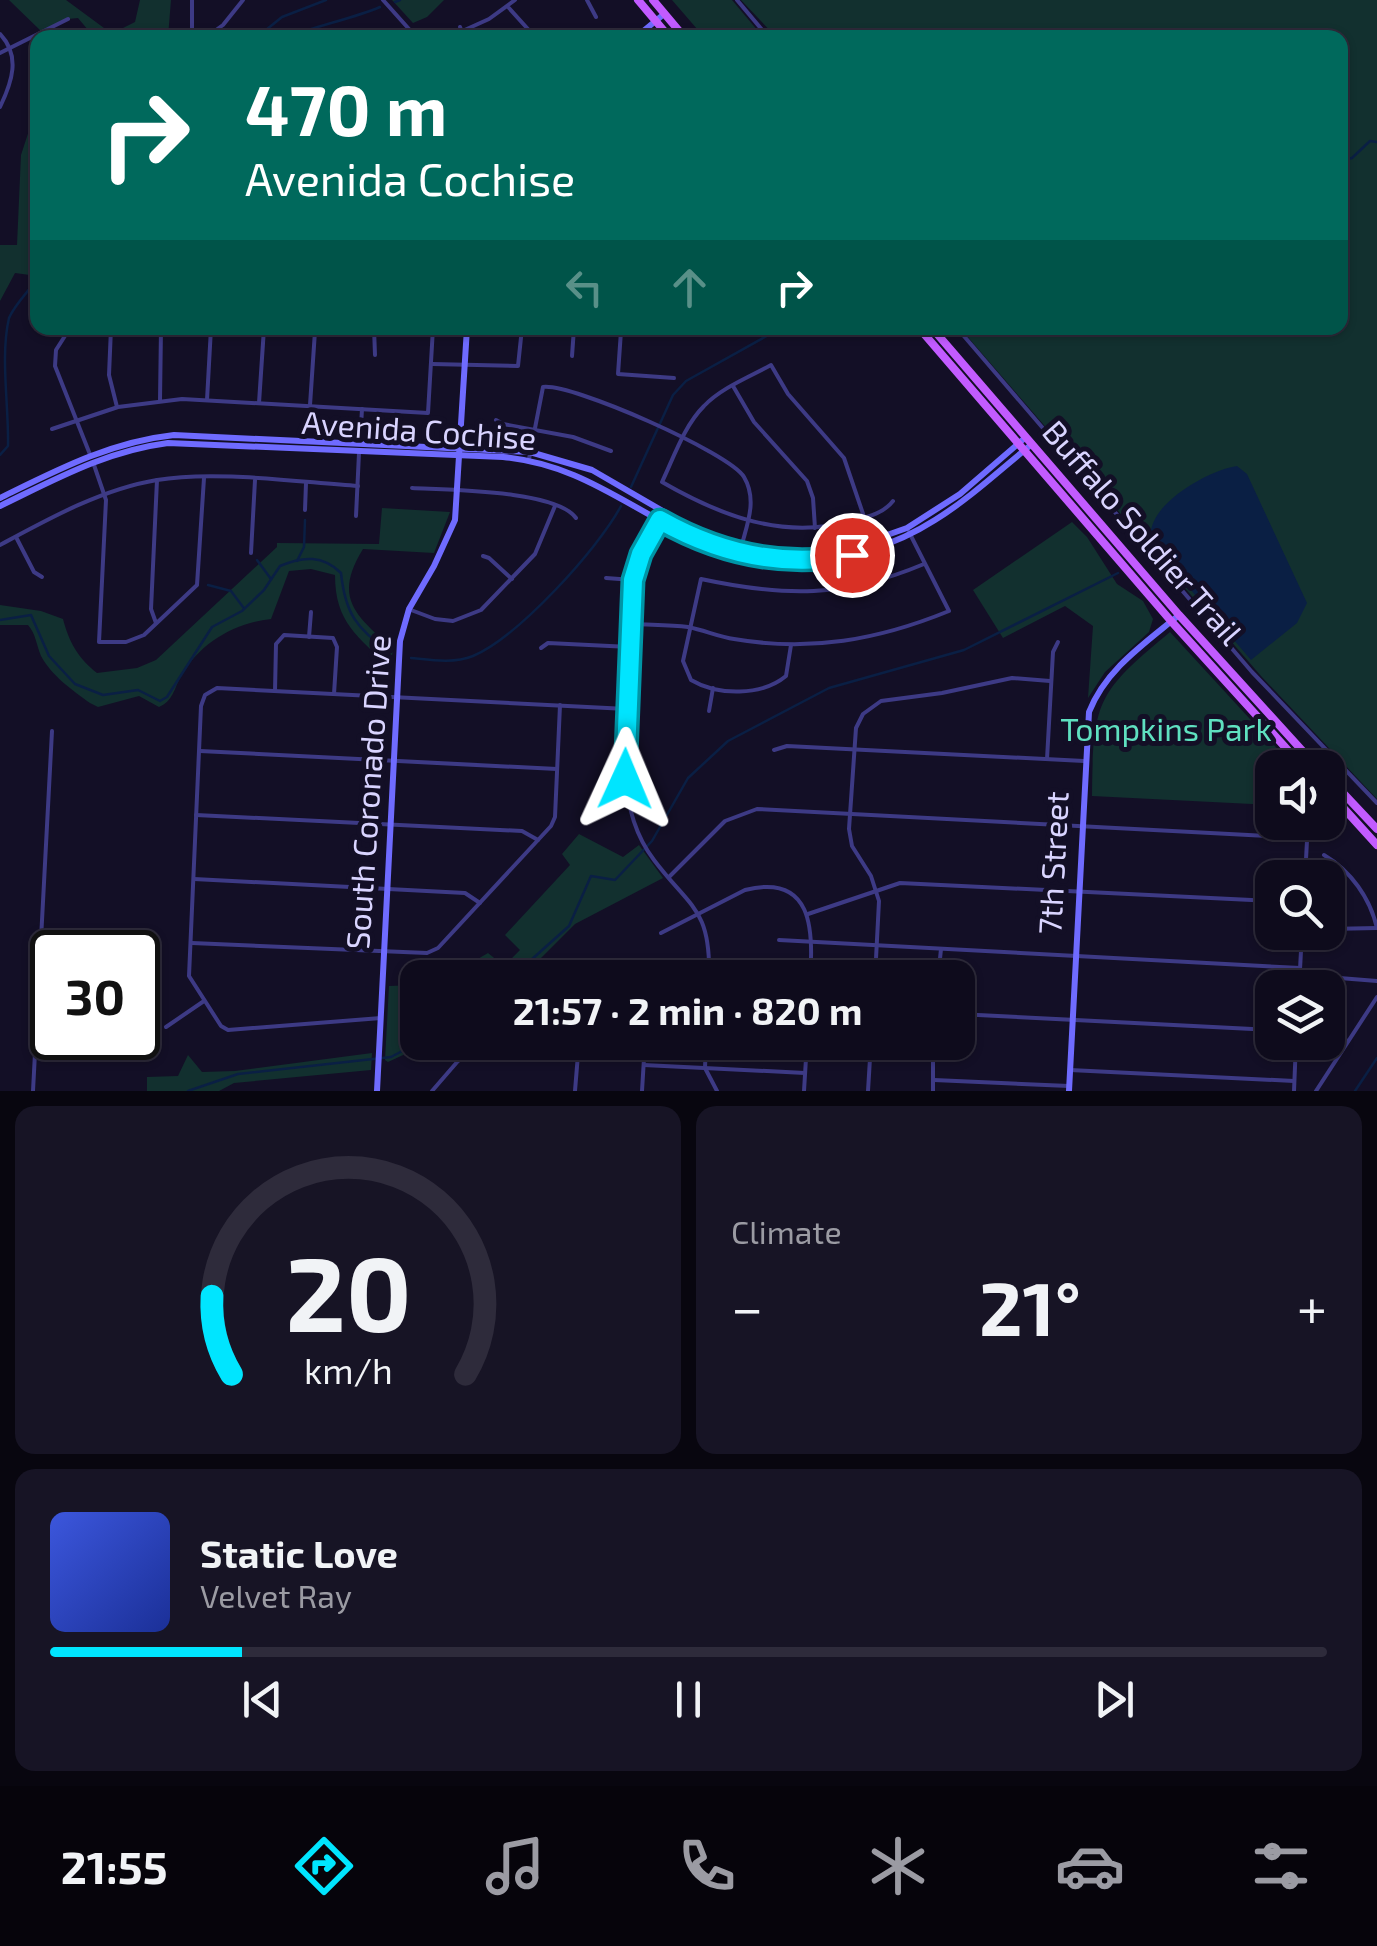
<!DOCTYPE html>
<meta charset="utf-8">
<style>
body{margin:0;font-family:"Exo 2",sans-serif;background:#171425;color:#f1f3f6;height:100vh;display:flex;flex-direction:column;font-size:38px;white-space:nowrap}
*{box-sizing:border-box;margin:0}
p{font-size:32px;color:#9b9ba3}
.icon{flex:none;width:55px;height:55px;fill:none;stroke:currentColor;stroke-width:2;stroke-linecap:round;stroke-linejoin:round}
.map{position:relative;height:1091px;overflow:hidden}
.sheet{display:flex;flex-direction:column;gap:15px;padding:15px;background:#08060f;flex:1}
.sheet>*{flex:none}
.top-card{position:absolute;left:30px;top:30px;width:1318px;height:305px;border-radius:20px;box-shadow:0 2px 8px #0004,0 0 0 2px #2e2b3b;background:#00695c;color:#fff;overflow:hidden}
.tools{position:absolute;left:1255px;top:750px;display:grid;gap:20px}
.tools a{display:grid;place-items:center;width:90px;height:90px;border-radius:20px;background:#0e0b1c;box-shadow:0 2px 8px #0004,0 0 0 2px #2e2b3b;font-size:50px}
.speed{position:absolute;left:30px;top:930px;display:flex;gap:20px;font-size:50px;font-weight:700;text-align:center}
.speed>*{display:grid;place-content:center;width:130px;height:130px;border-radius:50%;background:#0e0b1c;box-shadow:0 2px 8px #0004,0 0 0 2px #2e2b3b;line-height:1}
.speed .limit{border:5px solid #111;border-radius:15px;background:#fff;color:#111}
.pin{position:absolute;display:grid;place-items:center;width:85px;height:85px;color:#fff;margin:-42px;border:5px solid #fff;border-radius:50%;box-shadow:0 2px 10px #0007}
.me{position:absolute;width:110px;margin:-55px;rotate:1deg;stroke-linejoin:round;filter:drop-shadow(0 0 8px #0008)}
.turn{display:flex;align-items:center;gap:35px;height:210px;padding:0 50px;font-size:45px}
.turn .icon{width:130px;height:130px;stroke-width:2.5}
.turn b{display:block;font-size:70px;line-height:85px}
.lanes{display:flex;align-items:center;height:95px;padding:0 50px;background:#0003;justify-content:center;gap:50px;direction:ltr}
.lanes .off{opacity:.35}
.big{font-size:75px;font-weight:700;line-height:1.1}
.sheet .widget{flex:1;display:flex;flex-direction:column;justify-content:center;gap:15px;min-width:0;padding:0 35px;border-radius:20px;background:#171425}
.sheet .dial{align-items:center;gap:0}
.dial svg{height:260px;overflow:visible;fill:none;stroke:#2e2b3b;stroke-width:7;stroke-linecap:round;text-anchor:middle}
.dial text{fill:#f1f3f6;stroke:none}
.song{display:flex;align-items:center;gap:30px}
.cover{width:120px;height:120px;border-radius:15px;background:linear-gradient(135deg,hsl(230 70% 55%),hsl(230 70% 35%))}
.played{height:10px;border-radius:5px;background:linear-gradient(90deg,#00e5ff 15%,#2e2b3b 15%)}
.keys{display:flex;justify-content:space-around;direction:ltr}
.heat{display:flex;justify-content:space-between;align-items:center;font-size:55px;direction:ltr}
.sheet .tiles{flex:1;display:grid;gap:15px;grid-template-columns:1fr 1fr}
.widget:last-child{grid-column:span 2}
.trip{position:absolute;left:400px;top:960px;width:575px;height:100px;border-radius:20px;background:#0e0b1c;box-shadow:0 2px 8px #0004,0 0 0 2px #2e2b3b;font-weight:700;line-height:100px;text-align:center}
.dock{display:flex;height:160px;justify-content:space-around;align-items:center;background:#06040b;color:#9b9ba3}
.dock .icon{width:70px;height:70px}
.dock .current{color:#00e5ff}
.dock b{font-size:45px;color:#f1f3f6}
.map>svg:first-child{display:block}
.green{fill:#12302f}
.water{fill:#0a1f44}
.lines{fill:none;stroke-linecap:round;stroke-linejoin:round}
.stream{stroke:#0a1f44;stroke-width:2.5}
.street{stroke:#3d3a85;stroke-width:4}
.secondary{stroke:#6f6bff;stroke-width:6}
.primary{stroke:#c25bff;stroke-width:8}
.route-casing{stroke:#0095a6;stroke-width:25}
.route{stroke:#00e5ff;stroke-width:18}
.labels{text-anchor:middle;stroke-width:10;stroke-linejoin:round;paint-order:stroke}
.street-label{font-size:32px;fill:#d9d4ff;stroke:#130f26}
.park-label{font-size:32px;fill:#5fe0c0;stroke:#130f26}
</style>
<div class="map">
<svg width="1377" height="1091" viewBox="0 0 1377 1091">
<rect width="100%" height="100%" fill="#130f26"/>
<g class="green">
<polygon points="9,0 66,0 104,28 115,32 135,22 140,0 171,0 168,37 94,37 78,18 68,19 42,32"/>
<polygon points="392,0 444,0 427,17 413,23"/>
<polygon points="672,0 732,0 763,37 704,37"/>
<polygon points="741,0 1377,0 1377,799 1261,676 960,328 1340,328 1340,38 776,37"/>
<polygon points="37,106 37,276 15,273 0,301 0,245 17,245 21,155"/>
<path d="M382,508L450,512L434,553L363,549C333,598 355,615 393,649L390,668C358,636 335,623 335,575L311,569L289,571L271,619C234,623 200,643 181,676C174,689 173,701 159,707L139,696L98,707L90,703C73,691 51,675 41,656C36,644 36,634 28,625H0V605L41,611L63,619C69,642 78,658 97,673L137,668L156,660L277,547V543L379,544Z"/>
<polygon points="1072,522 1087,537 1117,584 1143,601 1153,619 1149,632 1105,672 1088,698 1093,626 1065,606 1003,638 973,590"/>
<path d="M1170,632L1294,767L1272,768V805L1092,796C1093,700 1097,693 1170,632Z"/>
<polygon points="579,834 623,857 639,845 663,878 575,924 522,977 447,977 488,953 504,966 520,950 505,935 570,865 562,854"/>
<polygon points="417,985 418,1042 429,1043 388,1062 385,1060 389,986"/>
<polygon points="372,1053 371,1070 234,1083 219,1091 147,1091 147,1077 178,1076 188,1055 202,1072 235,1071"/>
</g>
<path class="water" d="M1237,466L1247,474L1307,603L1297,623L1251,660L1153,546C1137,509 1208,470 1237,466Z"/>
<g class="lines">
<g class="stream">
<polyline points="395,2 400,0"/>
<polyline points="256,38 282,17 326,0"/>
<path d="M286,38C317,25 349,20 380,7"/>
<polyline points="1340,161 1352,158 1370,141 1377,142"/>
<path d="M0,455L8,446C9,406 0,357 9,318C15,304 29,291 38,278"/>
<polyline points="631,487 673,395 686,381 781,328"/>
<polyline points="257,560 271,579"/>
<polyline points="297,561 304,547 305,520"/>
<polyline points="208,585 231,591 243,607"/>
<path d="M0,620L31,615L49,656L75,684L103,695L138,690L160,701L167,697L212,627L242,611L264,590L280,566C303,556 323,555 341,573C345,612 356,629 389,651"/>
<path d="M411,658C431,660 453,664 473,656C518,637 598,549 621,506"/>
<polyline points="511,978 569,926 591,876 615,880 652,841 688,778 728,741 829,688 964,650 1118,573"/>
<polyline points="188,1091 238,1074 391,1057 419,1042"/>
<polyline points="1355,1091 1377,1058"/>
</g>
<g class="street">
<polyline points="192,0 192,38"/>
<polyline points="383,0 417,38"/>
<polyline points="587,0 596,17"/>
<polyline points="737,0 769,38"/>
<polyline points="509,8 536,38"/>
<polyline points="460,27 464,38"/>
<path d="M0,34C21,56 12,82 0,107"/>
<polyline points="205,38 223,25 243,0"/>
<polyline points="447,38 489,19 515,0"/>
<polyline points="0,53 68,19"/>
<polyline points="70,328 56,350 55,366 91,457"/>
<polyline points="111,328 109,375 117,407"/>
<polyline points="264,328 315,331 337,328"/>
<polyline points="374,328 375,355"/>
<polyline points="599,328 740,332"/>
<polyline points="957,328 1252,672 1377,803"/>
<polyline points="621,331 618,374 674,378"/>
<polyline points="572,356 574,328"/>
<polyline points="432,364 518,366 522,328"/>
<polyline points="733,386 754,422 807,481 813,498 815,528"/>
<polyline points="160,400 161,328"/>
<polyline points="207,400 211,328"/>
<polyline points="259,403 264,328"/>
<polyline points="310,405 315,331"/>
<polyline points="496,420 503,424 573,437 611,451"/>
<polyline points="52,429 118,407 182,399 428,413 433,328"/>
<polyline points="360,444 362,409"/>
<path d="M529,459L543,387C572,383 730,453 744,477C757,499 748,522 742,544"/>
<polyline points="94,465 106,500 99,642 126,642 144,635 197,585 204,478"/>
<path d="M412,488C447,490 556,490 576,518"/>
<polyline points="305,510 306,483"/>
<polyline points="356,516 359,453"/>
<path d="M659,523L641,554L633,580L625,779C629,809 635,835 654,860C690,908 711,908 709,978"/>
<polyline points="16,537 34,572 42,577"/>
<path d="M0,545C48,519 102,489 157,480C214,470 298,482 358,486"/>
<path d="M875,549L844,458L788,394L771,365C749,377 721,388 704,406C684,426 674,457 662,482C721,516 783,540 851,521C867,517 883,514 893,501"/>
<polyline points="251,553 255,480"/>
<polyline points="483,556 489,558 512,579"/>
<polyline points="606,578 633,580"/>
<polyline points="411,610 435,619 453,621 481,610 535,554 555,506"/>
<polyline points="156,623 151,609 157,480"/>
<path d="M634,624C652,625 671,625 688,627C704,630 719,637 734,639C810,652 878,640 949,611L909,532"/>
<polyline points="309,637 311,612"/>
<path d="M791,645L786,676C762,696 718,696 691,680L683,661L701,579C785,597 843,598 924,564"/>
<polyline points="541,648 548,643 630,647"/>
<polyline points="275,691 276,644 284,635 333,638 337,647 334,694"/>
<polyline points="709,711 713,688"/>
<polyline points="774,750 787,746 1084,761"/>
<polyline points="200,751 557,769"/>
<polyline points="1047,759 1053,652 1058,642"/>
<polyline points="196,815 522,831 538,840"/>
<path d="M1324,855C1351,871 1370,898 1377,928"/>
<polyline points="669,877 725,821 757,809 1307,838"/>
<polyline points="1305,878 1308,822"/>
<polyline points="194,879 465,893 480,903"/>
<polyline points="808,914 900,883 1272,901"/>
<polyline points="1328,929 1377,928"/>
<path d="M661,933L745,890C812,873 814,929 810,978"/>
<polyline points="779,940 1300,968"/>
<polyline points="192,943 427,953 438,948 551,826 555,817 560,705"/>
<polyline points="580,978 581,961"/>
<polyline points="875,978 879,901 871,876 852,846 849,829 856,728 863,714 881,701 942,693 1012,678 1050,681"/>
<polyline points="938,978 941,949"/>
<polyline points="1315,982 1327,977 1377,981"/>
<polyline points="1299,988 1302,932"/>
<polyline points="958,1014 1272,1030"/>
<polyline points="381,1018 228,1030 221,1026 189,976 201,706 205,695 217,688 627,709"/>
<polyline points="166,1027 204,1001"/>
<polyline points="1328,1033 1348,1041"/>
<polyline points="706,1042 705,1068 717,1091"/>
<polyline points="513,1055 514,1042"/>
<polyline points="644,1065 805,1073"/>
<polyline points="1070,1070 1294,1081"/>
<polyline points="934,1080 1069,1086"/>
<polyline points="33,1091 52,731"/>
<polyline points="432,1091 458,1061 469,1055 578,1058"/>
<polyline points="575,1091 579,1042"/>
<polyline points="642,1091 645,1042"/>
<polyline points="804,1091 807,1042"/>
<polyline points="868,1091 871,1042"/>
<polyline points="933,1091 933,1042"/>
<polyline points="1294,1091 1296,1042"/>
<polyline points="1316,1091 1377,997"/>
</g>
<g class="secondary">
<polyline points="635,38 664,14"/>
<path d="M0,498C57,470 110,442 174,435L530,452L592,470L692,528L741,546L795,554L850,548L907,528L960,494L1026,437"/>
<path d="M0,506C56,479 106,451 168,443L503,457C572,464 613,496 672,527C756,571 853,572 935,520C969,499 1000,470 1032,444"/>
<polyline points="377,1091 400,641 409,609 434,566 455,520 467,328"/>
<path d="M1069,1091L1089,712C1106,669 1144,644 1179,615"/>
</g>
<g class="primary">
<polyline points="638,0 670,38"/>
<polyline points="653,0 685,38"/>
<polyline points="919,328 1171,621 1304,768"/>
<polyline points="932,328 1179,615 1318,768"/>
<polyline points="1328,777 1377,829"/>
<polyline points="1328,791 1377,845"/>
</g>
</g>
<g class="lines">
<g class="route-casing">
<path id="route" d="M625,779L633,580L641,554L660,520C720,554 784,568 852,555"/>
</g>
<use href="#route" class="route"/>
</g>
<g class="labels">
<g class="street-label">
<text transform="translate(419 431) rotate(4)" y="11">Avenida Cochise</text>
<text transform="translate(1142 533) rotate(49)" y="11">Buffalo Soldier Trail</text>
<text transform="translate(369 792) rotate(-86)" y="11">South Coronado Drive</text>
<text transform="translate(1054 863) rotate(-87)" y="11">7th Street</text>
</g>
<g class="park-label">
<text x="1166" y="741">Tompkins Park</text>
</g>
</g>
</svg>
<div class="tools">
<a><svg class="icon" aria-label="sound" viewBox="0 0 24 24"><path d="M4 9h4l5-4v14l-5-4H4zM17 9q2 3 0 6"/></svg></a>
<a><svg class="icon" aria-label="search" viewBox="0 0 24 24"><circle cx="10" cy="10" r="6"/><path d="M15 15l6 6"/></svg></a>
<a><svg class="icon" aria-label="layers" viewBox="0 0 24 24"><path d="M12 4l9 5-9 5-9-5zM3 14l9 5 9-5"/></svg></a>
</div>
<div class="speed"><div class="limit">30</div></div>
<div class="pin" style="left:852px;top:555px;background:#d93025"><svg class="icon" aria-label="arrive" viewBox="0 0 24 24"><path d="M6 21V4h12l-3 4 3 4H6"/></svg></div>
<svg class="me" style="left:625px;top:779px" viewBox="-20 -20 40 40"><path d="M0-17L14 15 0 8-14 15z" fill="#00e5ff" stroke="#fff" stroke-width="4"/></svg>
<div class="trip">21:57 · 2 min · 820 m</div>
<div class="top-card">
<div class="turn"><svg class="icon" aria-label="right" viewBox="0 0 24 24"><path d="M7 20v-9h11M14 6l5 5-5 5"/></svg><div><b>470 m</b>Avenida Cochise</div></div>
<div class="lanes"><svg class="icon off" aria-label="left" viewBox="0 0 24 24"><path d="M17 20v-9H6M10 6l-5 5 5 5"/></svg><svg class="icon off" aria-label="ahead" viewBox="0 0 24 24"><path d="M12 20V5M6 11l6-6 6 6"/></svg><svg class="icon" aria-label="right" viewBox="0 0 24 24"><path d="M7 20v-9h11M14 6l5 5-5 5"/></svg></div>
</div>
</div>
<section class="sheet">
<div class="tiles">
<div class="widget dial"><svg viewBox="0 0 100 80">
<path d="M14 69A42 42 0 1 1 86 69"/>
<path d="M14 69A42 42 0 0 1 8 45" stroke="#00e5ff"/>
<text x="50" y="56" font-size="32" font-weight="700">20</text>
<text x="50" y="72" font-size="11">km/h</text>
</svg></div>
<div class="widget"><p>Climate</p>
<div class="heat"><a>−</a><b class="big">21°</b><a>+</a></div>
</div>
<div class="widget">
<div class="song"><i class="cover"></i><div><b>Static Love</b><p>Velvet Ray</p></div></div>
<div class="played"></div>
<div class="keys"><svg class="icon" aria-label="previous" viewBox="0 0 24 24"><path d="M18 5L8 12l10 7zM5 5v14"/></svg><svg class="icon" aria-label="pause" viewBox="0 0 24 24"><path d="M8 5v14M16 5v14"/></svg><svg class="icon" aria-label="next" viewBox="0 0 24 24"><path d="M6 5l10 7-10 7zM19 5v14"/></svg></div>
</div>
</div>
</section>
<nav class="dock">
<b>21:55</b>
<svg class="icon current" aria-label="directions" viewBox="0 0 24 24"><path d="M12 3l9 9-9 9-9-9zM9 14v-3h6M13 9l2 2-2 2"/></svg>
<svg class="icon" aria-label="music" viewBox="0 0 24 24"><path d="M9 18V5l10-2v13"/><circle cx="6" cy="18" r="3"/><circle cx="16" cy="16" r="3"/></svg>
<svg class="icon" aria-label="phone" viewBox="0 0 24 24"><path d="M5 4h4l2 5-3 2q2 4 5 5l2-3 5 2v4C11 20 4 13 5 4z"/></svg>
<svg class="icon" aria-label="climate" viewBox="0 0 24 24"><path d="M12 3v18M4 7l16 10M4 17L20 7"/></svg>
<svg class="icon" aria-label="car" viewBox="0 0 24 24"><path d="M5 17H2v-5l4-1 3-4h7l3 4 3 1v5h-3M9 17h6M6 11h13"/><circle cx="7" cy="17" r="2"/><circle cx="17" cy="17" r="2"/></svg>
<svg class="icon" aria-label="filters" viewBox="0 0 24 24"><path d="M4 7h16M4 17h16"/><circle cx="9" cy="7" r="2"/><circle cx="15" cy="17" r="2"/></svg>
</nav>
